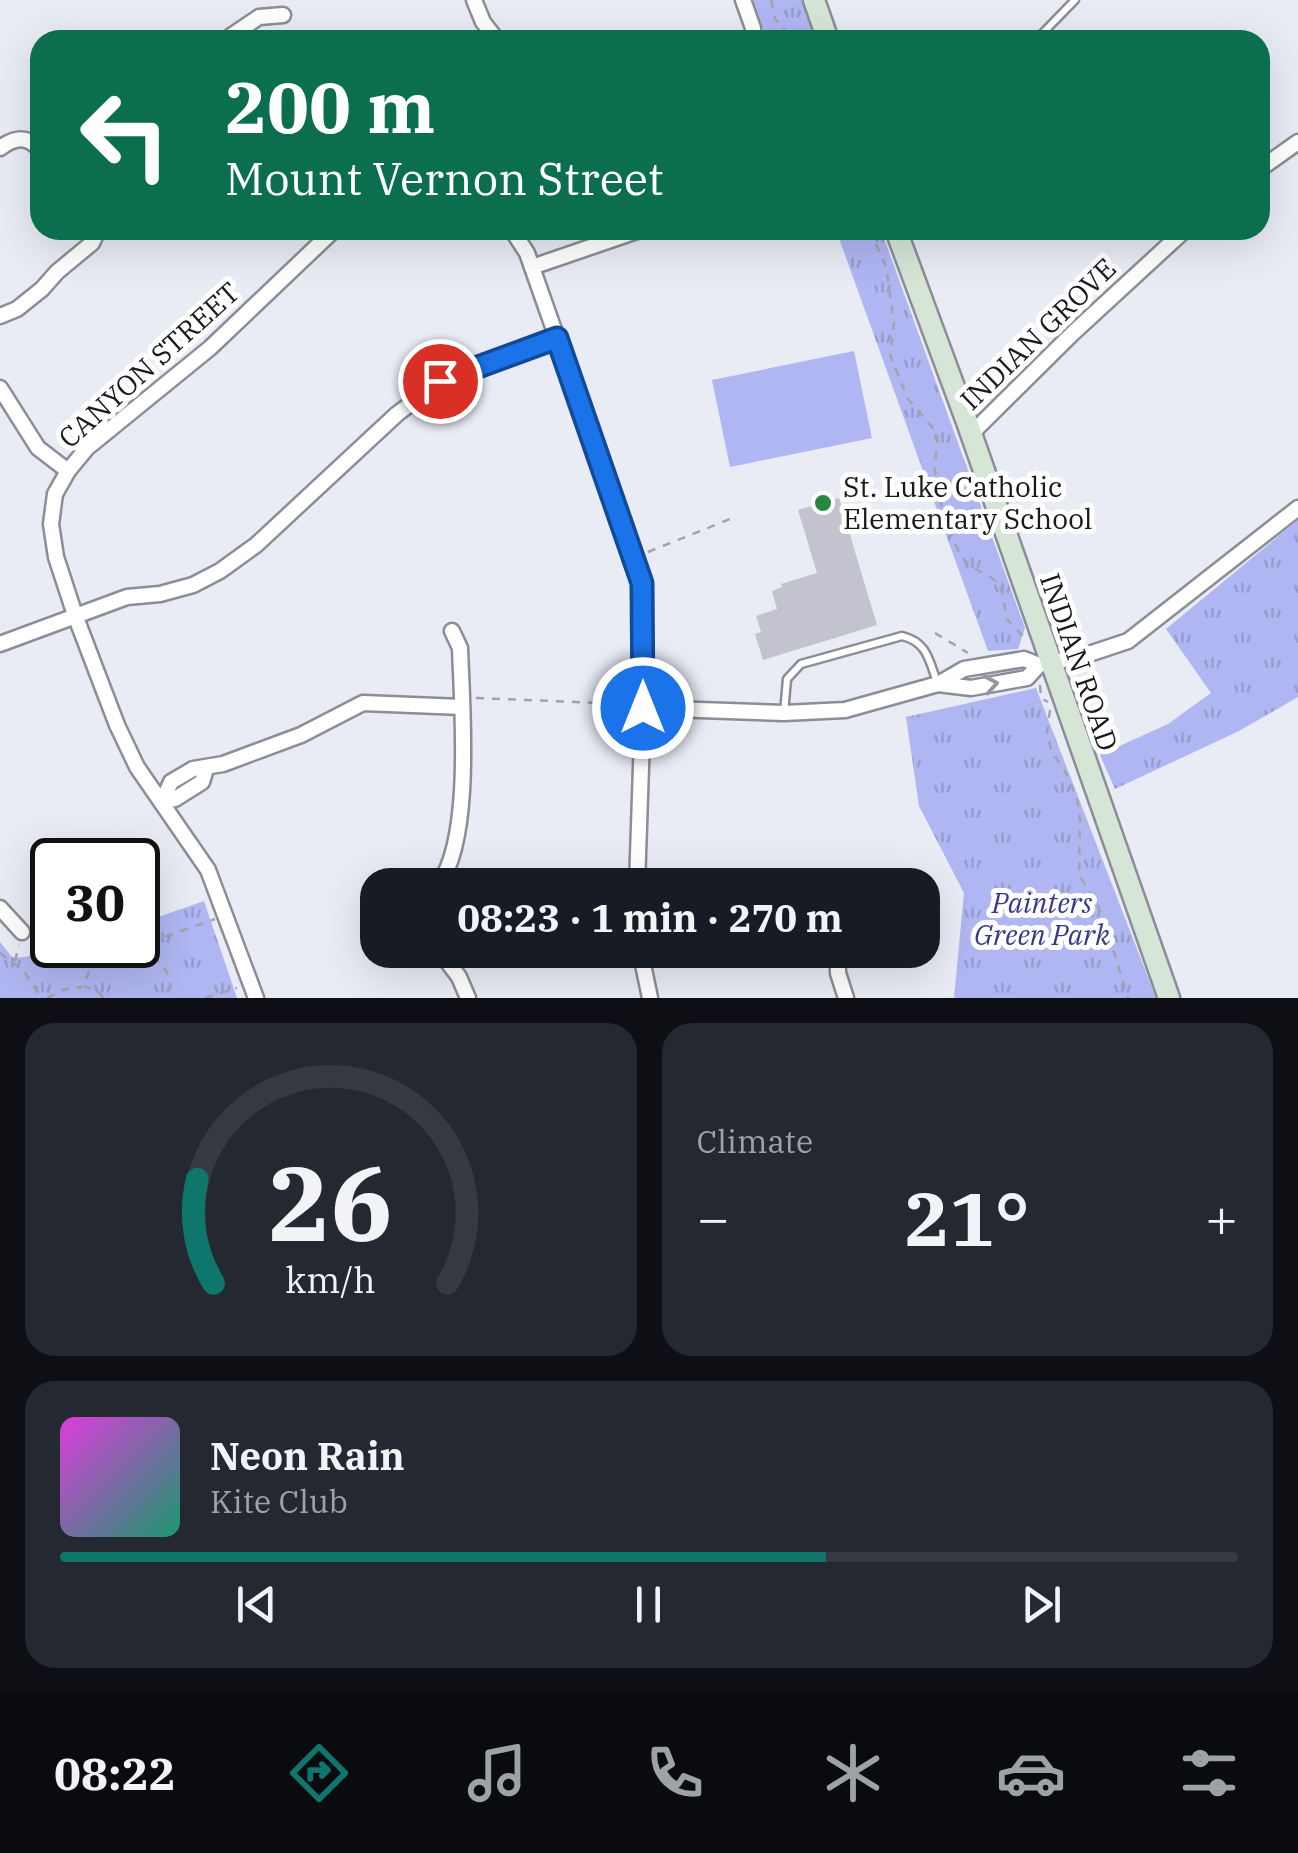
<!DOCTYPE html>
<meta charset="utf-8">
<style>
body{margin:0;font-family:"IBM Plex Serif",serif;background:#242831;color:#f1f3f6;height:100vh;display:flex;flex-direction:column;font-size:38px;white-space:nowrap}
*{box-sizing:border-box;margin:0}
p{font-size:32px;color:#9ea1a6}
.icon{flex:none;width:55px;height:55px;fill:none;stroke:currentColor;stroke-width:2;stroke-linecap:round;stroke-linejoin:round}
.map{position:relative;height:998px;overflow:hidden}
.side{display:flex;flex-direction:column;gap:25px;padding:25px;background:#0d0f14;flex:1}
.side>*{flex:none}
.hud{position:absolute;left:30px;top:30px;width:1240px;height:210px;border-radius:30px;box-shadow:0 10px 40px #0002;background:#0b6e4f;color:#fff;overflow:hidden}
.speed{position:absolute;left:30px;top:838px;display:flex;gap:20px;font-size:50px;font-weight:700;text-align:center}
.speed>*{display:grid;place-content:center;width:130px;height:130px;border-radius:50%;background:#171b24;box-shadow:0 10px 40px #0002;line-height:1}
.speed .limit{border:5px solid #111;border-radius:15px;background:#fff;color:#111}
.pin{position:absolute;display:grid;place-items:center;width:85px;height:85px;color:#fff;margin:-42px;border:5px solid #fff;border-radius:50%;box-shadow:0 2px 10px #0007}
.me{position:absolute;width:110px;margin:-55px;rotate:0deg;stroke-linejoin:round;filter:drop-shadow(0 0 8px #0008)}
.turn{display:flex;align-items:center;gap:35px;height:210px;padding:0 30px;font-size:45px}
.turn .icon{width:130px;height:130px;stroke-width:2.5}
.turn b{display:block;font-size:70px;line-height:85px}
.big{font-size:75px;font-weight:700;line-height:1.1}
.side .widget{flex:1;display:flex;flex-direction:column;justify-content:center;gap:15px;min-width:0;padding:0 35px;border-radius:30px;background:#242831}
.side .dial{align-items:center;gap:0}
.dial svg{height:260px;overflow:visible;fill:none;stroke:#363941;stroke-width:7;stroke-linecap:round;text-anchor:middle}
.dial text{fill:#f1f3f6;stroke:none}
.song{display:flex;align-items:center;gap:30px}
.cover{width:120px;height:120px;border-radius:15px;background:linear-gradient(135deg,hsl(300 70% 55%),hsl(160 70% 35%))}
.played{height:10px;border-radius:5px;background:linear-gradient(90deg,#0f766e 65%,#363941 65%)}
.keys{display:flex;justify-content:space-around;direction:ltr}
.heat{display:flex;justify-content:space-between;align-items:center;font-size:55px;direction:ltr}
.side .tiles{flex:1;display:grid;gap:25px;grid-template-columns:1fr 1fr}
.widget:last-child{grid-column:span 2}
.trip{position:absolute;left:360px;top:868px;width:580px;height:100px;border-radius:30px;background:#171b24;box-shadow:0 10px 40px #0002;font-weight:700;line-height:100px;text-align:center}
.tabs{display:flex;height:160px;justify-content:space-around;align-items:center;background:#090b0e;color:#9ea1a6}
.tabs .icon{width:70px;height:70px}
.tabs .current{color:#0f766e}
.tabs b{font-size:45px;color:#f1f3f6}
.map>svg:first-child{display:block}
.grass{fill:url(#grass-tufts)}
.garden{fill:#b0b6f2}
.building{fill:#c2c3ce}
.lines{fill:none;stroke-linecap:round;stroke-linejoin:round}
.lane-casing{stroke:#8c8d97;stroke-width:11}
.street-casing{stroke:#8c8d97;stroke-width:19}
.secondary-casing{stroke:#8c8d97;stroke-width:25}
.path{stroke:#a2a3ab;stroke-width:2.5;stroke-dasharray:8 8;stroke-linecap:butt}
.lane{stroke:#fff;stroke-width:6}
.street{stroke:#fff;stroke-width:14}
.secondary{stroke:#d5e6d6;stroke-width:20}
.oneway{stroke:#98989a}
.route-casing{stroke:#114b97;stroke-width:25}
.route{stroke:#1a73e8;stroke-width:18}
.poi-dot{fill:#25883c;stroke:#fff;stroke-width:4}
.labels{text-anchor:middle;stroke-width:10;stroke-linejoin:round;paint-order:stroke}
.street-label{font-size:28px;fill:#1a1a1e;stroke:#fff}
.poi-label{font-size:28px;fill:#1a1a1e;stroke:#fff;text-anchor:start}
.park-label{font-size:28px;font-style:italic;fill:#393787;stroke:#fff}
</style>
<div class="map">
<svg width="1298" height="998" viewBox="0 0 1298 998">
<defs>
<pattern id="grass-tufts" width="24" height="20" patternUnits="userSpaceOnUse" patternTransform="scale(2.5)"><rect width="24" height="20" fill="#b0b6f2"/><path d="M3 7l-1-3M5 7V3M7 7l1-3M15 17l-1-3M17 17v-4M19 17l1-3" fill="none" stroke="#979ccf"/></pattern>
</defs>
<rect width="100%" height="100%" fill="#e9ebf5"/>
<g class="grass">
<polygon points="752,0 803,0 817,40 767,40"/>
<polygon points="836,230 881,230 1025,628 1018,649 988,651"/>
<polygon points="1298,520 1298,697 1239,731 1115,789 1100,755 1168,724 1211,693 1166,629"/>
<polygon points="1036,688 1156,998 954,998 964,893 919,806 906,717"/>
<path d="M204,901L237,998H0V942L12,957C30,959 38,954 46,938L54,954L80,945H138V924Z"/>
</g>
<polygon class="garden" points="854,351 872,438 730,467 712,380"/>
<polygon class="building" points="839,498 877,625 763,660 755,634 761,632 756,616 777,609 772,591 782,587 781,584 817,573 798,510"/>
<g class="lines">
<g class="lane-casing">
<g id="lane">
<polyline points="1036,40 1075,0"/>
<path d="M784,713L787,679L801,664L902,636C927,642 929,660 937,682"/>
</g>
</g>
<g class="street-casing">
<g id="street">
<polyline points="474,0 483,22 497,40"/>
<polyline points="743,0 753,28 753,40"/>
<polyline points="225,40 259,17 283,15"/>
<path d="M0,148C15,137 27,135 40,150"/>
<polyline points="1260,169 1298,142"/>
<polyline points="512,230 527,253 643,583 643,708 637,885"/>
<polyline points="532,267 640,230"/>
<polyline points="0,316 17,309 42,289 57,272 92,243 98,230"/>
<polyline points="0,388 38,448 68,471"/>
<polyline points="971,434 1073,333 1185,230"/>
<polyline points="0,644 127,597 160,594 193,585 220,571 256,545 397,414 441,381 557,339"/>
<polyline points="938,684 971,688 1027,678 1039,665"/>
<polyline points="643,708 784,713 845,710 938,684 964,669 1024,659 1039,665 1083,656 1128,641 1298,508"/>
<polyline points="162,802 171,782 193,769 223,764 301,735 363,703 462,707"/>
<polyline points="162,802 175,799 202,782 206,769"/>
<path d="M438,885C473,840 462,707 460,648L452,631"/>
<polyline points="0,908 22,932"/>
<polyline points="640,950 650,998"/>
<polyline points="838,950 838,973 846,998"/>
<polyline points="441,953 459,977 468,998"/>
<polyline points="256,998 208,870 137,767 117,725 75,615 56,557 51,524 55,494 68,471 87,448 210,348 334,230"/>
</g>
</g>
<g class="secondary-casing">
<g id="secondary">
<polyline points="814,0 828,40"/>
<polyline points="896,230 967,422 1169,998"/>
</g>
</g>
<g class="path">
<polyline points="771,0 775,19 793,40"/>
<path d="M869,230L886,266L894,323L890,355L908,399L937,433C938,449 933,466 936,481C939,502 949,531 958,550C976,584 1006,563 1005,617L1023,636"/>
<polyline points="648,552 730,519"/>
<polyline points="935,633 968,653"/>
<polyline points="1040,685 1041,698 1048,702"/>
<polyline points="476,698 627,704"/>
<polyline points="1050,710 1047,732 1051,750 1066,773 1077,798 1080,819 1079,875 1095,900 1105,923 1128,998"/>
<path d="M140,947C161,960 173,972 170,998"/>
<polyline points="0,953 24,971 41,998"/>
<polyline points="15,961 19,945"/>
<polyline points="47,998 63,990 82,987"/>
<polyline points="103,998 98,991 83,986 92,965 112,949 139,946 215,919"/>
<polyline points="205,998 237,988"/>
</g>
<use href="#lane" class="lane"/>
<use href="#street" class="street"/>
<use href="#secondary" class="secondary"/>
</g>
<defs><path id="oneway-chevron" d="M-2-3.5L2.5 0L-2 3.5" fill="none" stroke-width="1.6" stroke-linecap="round" stroke-linejoin="round" transform="scale(2.5)"/></defs>
<use class="oneway" href="#oneway-chevron" transform="translate(991 684) rotate(-10)"/>
<g class="lines">
<g class="route-casing">
<polyline id="route" points="440,381 557,338 642,583 643,708"/>
</g>
<use href="#route" class="route"/>
</g>
<circle class="poi-dot" cx="823" cy="503" r="10"/>
<g class="labels">
<g class="street-label">
<text transform="translate(1038 334) rotate(-44)" y="10">INDIAN GROVE</text>
<text transform="translate(149 365) rotate(-42)" y="10">CANYON STREET</text>
<text transform="translate(1079 662) rotate(71)" y="10">INDIAN ROAD</text>
</g>
<g class="poi-label">
<text x="843" y="497">St. Luke Catholic<tspan x="843" dy="32">Elementary School</tspan></text>
</g>
<g class="park-label">
<text x="1042" y="913">Painters<tspan x="1042" dy="32">Green Park</tspan></text>
</g>
</g>
</svg>
<div class="speed"><div class="limit">30</div></div>
<div class="pin" style="left:440px;top:381px;background:#d93025"><svg class="icon" aria-label="arrive" viewBox="0 0 24 24"><path d="M6 21V4h12l-3 4 3 4H6"/></svg></div>
<svg class="me" style="left:643px;top:708px" viewBox="-20 -20 40 40"><circle r="17" fill="#1a73e8" stroke="#fff" stroke-width="3"/><path d="M0-11L8 9 0 5-8 9z" fill="#fff"/></svg>
<div class="trip">08:23 · 1 min · 270 m</div>
<div class="hud">
<div class="turn"><svg class="icon" aria-label="left" viewBox="0 0 24 24"><path d="M17 20v-9H6M10 6l-5 5 5 5"/></svg><div><b>200 m</b>Mount Vernon Street</div></div>
</div>
</div>
<section class="side">
<div class="tiles">
<div class="widget dial"><svg viewBox="0 0 100 80">
<path d="M14 69A42 42 0 1 1 86 69"/>
<path d="M14 69A42 42 0 0 1 9 37" stroke="#0f766e"/>
<text x="50" y="56" font-size="32" font-weight="700">26</text>
<text x="50" y="72" font-size="11">km/h</text>
</svg></div>
<div class="widget"><p>Climate</p>
<div class="heat"><a>−</a><b class="big">21°</b><a>+</a></div>
</div>
<div class="widget">
<div class="song"><i class="cover"></i><div><b>Neon Rain</b><p>Kite Club</p></div></div>
<div class="played"></div>
<div class="keys"><svg class="icon" aria-label="previous" viewBox="0 0 24 24"><path d="M18 5L8 12l10 7zM5 5v14"/></svg><svg class="icon" aria-label="pause" viewBox="0 0 24 24"><path d="M8 5v14M16 5v14"/></svg><svg class="icon" aria-label="next" viewBox="0 0 24 24"><path d="M6 5l10 7-10 7zM19 5v14"/></svg></div>
</div>
</div>
</section>
<nav class="tabs">
<b>08:22</b>
<svg class="icon current" aria-label="directions" viewBox="0 0 24 24"><path d="M12 3l9 9-9 9-9-9zM9 14v-3h6M13 9l2 2-2 2"/></svg>
<svg class="icon" aria-label="music" viewBox="0 0 24 24"><path d="M9 18V5l10-2v13"/><circle cx="6" cy="18" r="3"/><circle cx="16" cy="16" r="3"/></svg>
<svg class="icon" aria-label="phone" viewBox="0 0 24 24"><path d="M5 4h4l2 5-3 2q2 4 5 5l2-3 5 2v4C11 20 4 13 5 4z"/></svg>
<svg class="icon" aria-label="climate" viewBox="0 0 24 24"><path d="M12 3v18M4 7l16 10M4 17L20 7"/></svg>
<svg class="icon" aria-label="car" viewBox="0 0 24 24"><path d="M5 17H2v-5l4-1 3-4h7l3 4 3 1v5h-3M9 17h6M6 11h13"/><circle cx="7" cy="17" r="2"/><circle cx="17" cy="17" r="2"/></svg>
<svg class="icon" aria-label="filters" viewBox="0 0 24 24"><path d="M4 7h16M4 17h16"/><circle cx="9" cy="7" r="2"/><circle cx="15" cy="17" r="2"/></svg>
</nav>
